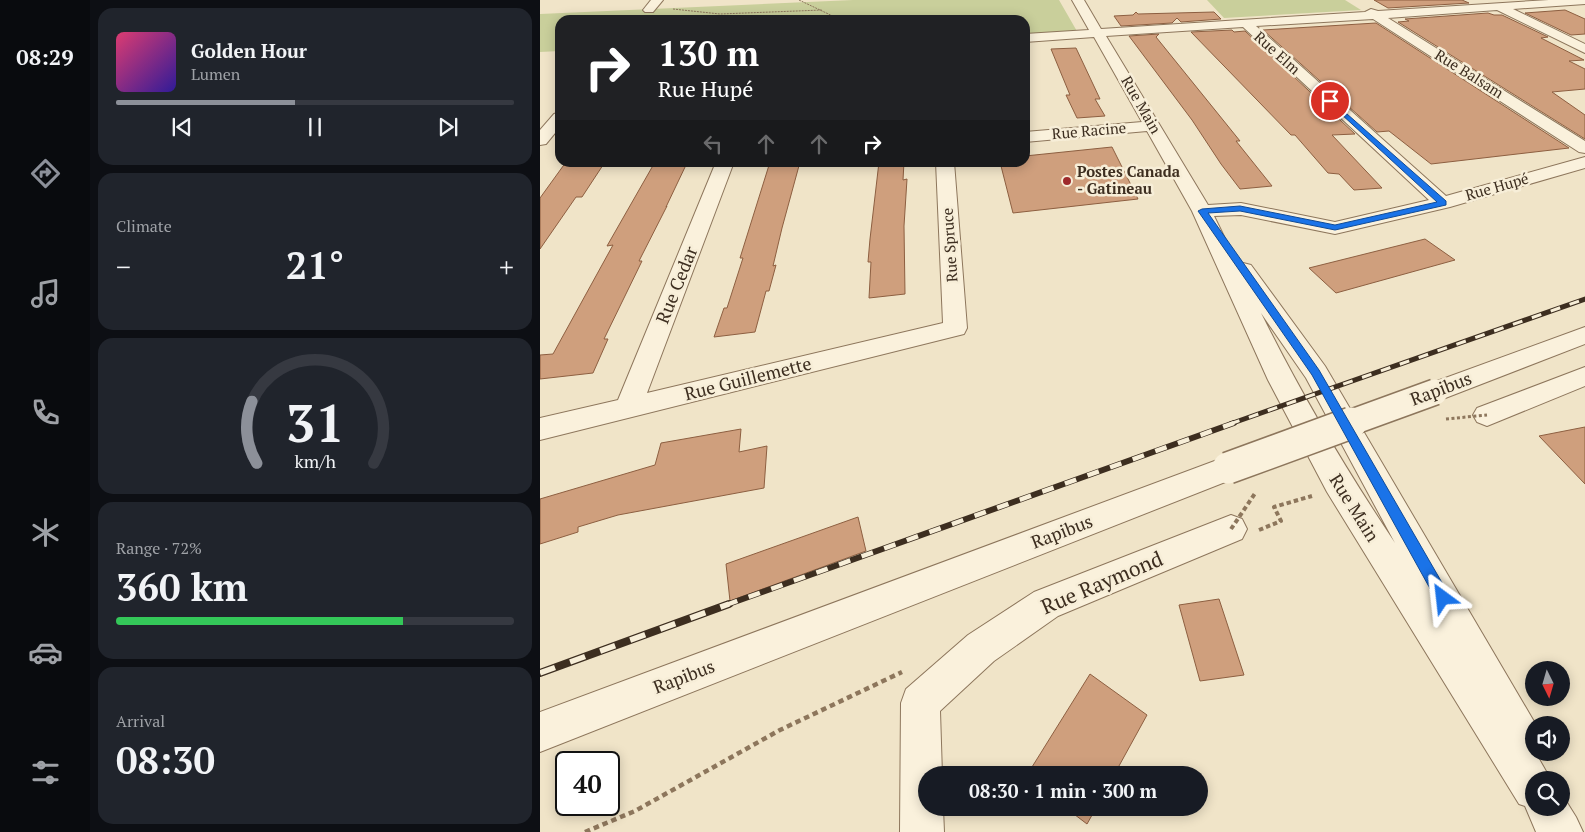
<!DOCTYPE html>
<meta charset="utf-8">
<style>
body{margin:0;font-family:"PT Serif",serif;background:#20242c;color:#f1f3f6;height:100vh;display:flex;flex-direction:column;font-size:19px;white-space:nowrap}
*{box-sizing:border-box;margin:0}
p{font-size:16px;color:#9ea1a6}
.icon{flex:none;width:28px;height:28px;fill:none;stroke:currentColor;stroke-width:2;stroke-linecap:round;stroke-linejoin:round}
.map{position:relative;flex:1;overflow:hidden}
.details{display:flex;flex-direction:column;gap:8px;padding:8px;background:#0d0f14;width:450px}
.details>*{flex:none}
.hud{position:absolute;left:15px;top:15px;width:475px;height:152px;border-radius:15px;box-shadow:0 2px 12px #0003;background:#202124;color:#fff;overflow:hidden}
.needle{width:32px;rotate:175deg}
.tools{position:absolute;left:985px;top:661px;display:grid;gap:10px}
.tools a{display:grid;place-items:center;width:45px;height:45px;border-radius:50%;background:#171b24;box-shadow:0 2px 12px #0003;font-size:25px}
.speed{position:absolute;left:15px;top:751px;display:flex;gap:10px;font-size:25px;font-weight:700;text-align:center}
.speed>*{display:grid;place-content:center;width:65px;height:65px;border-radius:50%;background:#171b24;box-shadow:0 2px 12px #0003;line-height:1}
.speed .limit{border:2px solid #111;border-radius:8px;background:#fff;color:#111}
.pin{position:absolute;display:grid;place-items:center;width:42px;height:42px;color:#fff;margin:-21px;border:2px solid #fff;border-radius:50%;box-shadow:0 1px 5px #0007}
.me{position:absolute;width:55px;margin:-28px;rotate:330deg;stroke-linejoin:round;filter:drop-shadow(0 0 4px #0008)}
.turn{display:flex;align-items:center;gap:18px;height:105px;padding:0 20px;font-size:22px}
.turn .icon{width:65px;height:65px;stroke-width:2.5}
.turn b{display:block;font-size:35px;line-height:42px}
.lanes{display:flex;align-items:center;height:48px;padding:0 20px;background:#0003;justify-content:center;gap:25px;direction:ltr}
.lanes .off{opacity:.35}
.big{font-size:38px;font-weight:700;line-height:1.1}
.details .widget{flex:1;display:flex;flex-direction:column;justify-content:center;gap:8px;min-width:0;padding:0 18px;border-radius:15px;background:#20242c}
.details .dial{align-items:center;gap:0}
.dial svg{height:130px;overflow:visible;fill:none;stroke:#363941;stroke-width:7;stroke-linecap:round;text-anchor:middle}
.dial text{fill:#f1f3f6;stroke:none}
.song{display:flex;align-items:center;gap:15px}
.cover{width:60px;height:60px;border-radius:8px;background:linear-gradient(135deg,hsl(340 70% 55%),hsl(250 70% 35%))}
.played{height:5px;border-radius:2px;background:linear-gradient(90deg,#8c9099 45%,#363941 45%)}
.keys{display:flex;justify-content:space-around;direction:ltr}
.heat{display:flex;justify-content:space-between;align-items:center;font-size:28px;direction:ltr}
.charge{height:8px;border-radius:4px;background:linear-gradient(90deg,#34c759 72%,#363941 0)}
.trip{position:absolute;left:378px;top:766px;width:290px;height:50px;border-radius:25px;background:#171b24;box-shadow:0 2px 12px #0003;font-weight:700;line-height:50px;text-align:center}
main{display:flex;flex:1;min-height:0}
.menu{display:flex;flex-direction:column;width:90px;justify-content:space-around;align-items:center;background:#090b0e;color:#9ea1a6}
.menu .icon{width:35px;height:35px}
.menu .selected{color:#8c9099}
.menu b{font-size:22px;color:#f1f3f6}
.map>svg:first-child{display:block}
.green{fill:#c9cf9b}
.building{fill:#cf9f7d;stroke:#8d5f41}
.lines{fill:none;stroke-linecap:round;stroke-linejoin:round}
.minor-casing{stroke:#8d765c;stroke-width:2}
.path-far2{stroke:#8d765c;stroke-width:1;stroke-dasharray:2 1;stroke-linecap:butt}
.path-far1{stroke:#8d765c;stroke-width:4;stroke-dasharray:4.5 3;stroke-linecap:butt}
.path{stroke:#8d765c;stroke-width:4.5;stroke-dasharray:5.5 4;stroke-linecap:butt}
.minor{fill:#faf1dc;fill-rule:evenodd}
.rail-far2-casing{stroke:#3d2e20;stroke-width:5}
.rail-far1-casing{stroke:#3d2e20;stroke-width:6}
.rail-casing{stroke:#3d2e20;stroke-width:8}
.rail-far2{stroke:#f7eed8;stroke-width:3;stroke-dasharray:10;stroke-linecap:butt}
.rail-far1{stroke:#f7eed8;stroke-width:4.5;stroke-dasharray:12;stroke-linecap:butt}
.rail{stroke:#f7eed8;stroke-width:5.5;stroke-dasharray:16;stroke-linecap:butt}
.minor-bridge-far1-casing{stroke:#8d765c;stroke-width:28;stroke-linecap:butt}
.minor-bridge-casing{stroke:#8d765c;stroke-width:34;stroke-linecap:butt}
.path-bridge-far1{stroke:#8d765c;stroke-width:3;stroke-dasharray:3 2.5;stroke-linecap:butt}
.path-bridge{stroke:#8d765c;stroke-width:4;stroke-dasharray:4.5 3;stroke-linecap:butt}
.minor-bridge-far1{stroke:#faf1dc;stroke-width:25}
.minor-bridge{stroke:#faf1dc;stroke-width:31}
.route{fill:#1a73e8;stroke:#114b97}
.poi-dot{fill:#9e2a2b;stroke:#f7eed8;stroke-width:2}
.labels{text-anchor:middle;stroke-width:5;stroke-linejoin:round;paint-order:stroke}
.far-street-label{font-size:15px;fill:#3d2e20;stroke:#f7eed8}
.far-poi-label{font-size:15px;font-weight:bold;fill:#3d2e20;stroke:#f7eed8;text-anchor:start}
.street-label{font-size:18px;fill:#3d2e20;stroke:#f7eed8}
.near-street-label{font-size:21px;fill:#3d2e20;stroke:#f7eed8}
</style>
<main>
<nav class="menu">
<b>08:29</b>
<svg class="icon selected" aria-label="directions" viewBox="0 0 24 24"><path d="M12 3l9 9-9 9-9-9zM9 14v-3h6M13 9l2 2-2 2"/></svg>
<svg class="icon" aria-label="music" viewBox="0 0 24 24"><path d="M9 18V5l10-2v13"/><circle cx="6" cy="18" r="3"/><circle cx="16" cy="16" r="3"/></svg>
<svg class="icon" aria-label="phone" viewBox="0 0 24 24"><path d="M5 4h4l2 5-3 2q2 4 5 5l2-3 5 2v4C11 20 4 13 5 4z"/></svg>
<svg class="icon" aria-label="climate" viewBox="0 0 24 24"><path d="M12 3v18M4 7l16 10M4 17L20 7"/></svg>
<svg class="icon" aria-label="car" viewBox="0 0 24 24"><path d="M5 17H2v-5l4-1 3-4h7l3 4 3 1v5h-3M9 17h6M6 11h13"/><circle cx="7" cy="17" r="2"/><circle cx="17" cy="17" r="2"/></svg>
<svg class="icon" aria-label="filters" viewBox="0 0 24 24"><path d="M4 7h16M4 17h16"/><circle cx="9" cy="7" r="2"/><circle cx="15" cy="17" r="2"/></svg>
</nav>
<section class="details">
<div class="widget">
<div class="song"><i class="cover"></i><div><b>Golden Hour</b><p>Lumen</p></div></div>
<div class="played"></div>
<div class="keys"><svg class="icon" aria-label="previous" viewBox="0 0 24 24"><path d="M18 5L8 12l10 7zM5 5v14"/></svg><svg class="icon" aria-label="pause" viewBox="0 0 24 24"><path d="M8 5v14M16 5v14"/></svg><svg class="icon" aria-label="next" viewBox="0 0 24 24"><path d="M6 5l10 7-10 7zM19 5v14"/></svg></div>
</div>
<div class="widget"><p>Climate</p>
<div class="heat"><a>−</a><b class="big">21°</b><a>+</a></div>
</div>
<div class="widget dial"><svg viewBox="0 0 100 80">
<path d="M14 69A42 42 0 1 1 86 69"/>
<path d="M14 69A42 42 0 0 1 11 31" stroke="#8c9099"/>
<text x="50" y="56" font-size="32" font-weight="700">31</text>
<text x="50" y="72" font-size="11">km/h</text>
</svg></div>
<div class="widget"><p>Range · 72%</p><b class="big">360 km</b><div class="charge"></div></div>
<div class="widget"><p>Arrival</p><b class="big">08:30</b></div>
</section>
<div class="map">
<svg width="1045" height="832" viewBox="0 0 1045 832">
<rect width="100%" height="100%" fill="#f0e4c8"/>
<g class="green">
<polygon points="313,0 519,0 538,33 485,36 485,20 20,20 20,51 0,52 0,14"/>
<polygon points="667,0 805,0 821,10 684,18"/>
</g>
<g class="building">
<polygon points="834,0 922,0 929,3 848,8"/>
<polygon points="1025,10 1045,19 1045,34 1031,35 985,13"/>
<polygon points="596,12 598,14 674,12 681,19 641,22 637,18 632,23 581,26 574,16 593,15"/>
<polygon points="948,13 954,15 962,15 1008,37 1001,38 1044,60 1029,61 1045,69 1045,89 1012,92 1045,115 1045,139 858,22 869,21 865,19"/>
<polygon points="836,23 1029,148 891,164 849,131 837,132 723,30"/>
<polygon points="692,30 694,32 705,31 815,134 792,135 842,188 814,190 799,174 788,173 755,135 751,135 651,32"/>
<polygon points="619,34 616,37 700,141 696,141 732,186 700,189 681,164 652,120 589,36"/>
<polygon points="536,48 560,99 555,99 565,116 537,118 526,95 530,95 511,49"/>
<polygon points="572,147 598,199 473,213 460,162 485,162 485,156"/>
<polygon points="26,162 65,162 42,197 36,197 0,249 0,198"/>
<polygon points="115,162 134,162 134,166 146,165 126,207 127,206 99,261 102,261 64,339 68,339 53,373 0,379 0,355 13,354 73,245 67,246"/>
<polygon points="230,162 260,162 242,228 233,266 236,265 229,291 226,291 215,332 174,337 184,308 187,308 203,258 200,258"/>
<polygon points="339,162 364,162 363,180 367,179 364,226 365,294 329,298 331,262 328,262 330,239"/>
<polygon points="885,239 915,260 796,293 769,268"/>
<polygon points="1045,427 1045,484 999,436"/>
<polygon points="201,429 199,452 227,446 224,488 78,515 38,527 38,532 0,544 0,499 115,465 121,443"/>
<polygon points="318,517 326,551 190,601 186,564"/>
<polygon points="679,599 704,675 660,681 639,605"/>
<polygon points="550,674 607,715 574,775 487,775"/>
<polygon points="526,808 556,808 547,824"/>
</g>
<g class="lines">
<g class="minor-casing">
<g id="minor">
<polygon points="111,0 123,0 113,12 105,12 103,10"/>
<path d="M532,0H544L561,29L825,12L831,9L838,11L1009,0H1045V4L973,9L1045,44V53L957,10L848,18L1045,141V153L1039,152L833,19L716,26L906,196L1045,157V168L910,207L795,234L701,215L674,216L698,265L703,263L711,265L785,366L996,725H994V752H1002L999,759L1011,780H994V808H1021V793L1036,817L1043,832H996L985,806L979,804L787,492L728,380L652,211L607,131L485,142V132L602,122L554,37L485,42V34L549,30ZM703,27L889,200L795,222L701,203L668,205L566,36ZM721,313L766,378L855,543C805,468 761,394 721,313Z"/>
<polygon points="20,112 20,127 6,144 0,145 0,130 14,114"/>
<polygon points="176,162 194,162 107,393 403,323 396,162 414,162 427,328 424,334 0,440 0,418 78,400"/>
<polygon points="1045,327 1045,344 895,402 886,399 882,392 886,385"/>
<polygon points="1045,367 1045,386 947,426 937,422 933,415 937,408"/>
<polygon points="688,456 698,459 703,468 698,477 0,752 0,712"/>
<polygon points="691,515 702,519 707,529 702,539 518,616 454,661 400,711 402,775 386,775 386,808 403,808 404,832 360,832 361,703 366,689 428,635 494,592"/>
</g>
</g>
<g class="path-far2">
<polyline points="259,0 301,20"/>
<polyline points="133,9 180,14 282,10"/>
</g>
<polyline class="path-far1" points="719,530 741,521 734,507 772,496"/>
<polyline class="path" points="45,832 95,811 240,730 362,672"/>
<use href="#minor" class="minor"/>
<g class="rail-far2-casing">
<polyline id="rail-far2" points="690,424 1045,299"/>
</g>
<g class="rail-far1-casing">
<polyline id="rail-far1" points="186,605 694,423"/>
</g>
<g class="rail-casing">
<polyline id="rail" points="0,673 189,604"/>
</g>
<use href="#rail-far2" class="rail-far2"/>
<use href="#rail-far1" class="rail-far1"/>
<use href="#rail" class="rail"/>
<g class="minor-bridge-far1-casing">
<polyline id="minor-bridge-far1" points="807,424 895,392"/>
</g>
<g class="minor-bridge-casing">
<polyline id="minor-bridge" points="688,468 811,423"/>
</g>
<polyline class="path-bridge-far1" points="906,419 947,415"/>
<polyline class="path-bridge" points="691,529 716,492"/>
<use href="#minor-bridge-far1" class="minor-bridge-far1"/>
<use href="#minor-bridge" class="minor-bridge"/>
</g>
<polygon class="route" points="790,99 906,201 906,205 795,230 700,211 668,213 779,370 908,593 910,598 908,603 903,605 898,603 772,375 658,211 662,209 700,206 795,225 897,202 788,102 788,99"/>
<circle class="poi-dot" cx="527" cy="181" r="5"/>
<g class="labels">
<g class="far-street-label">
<text transform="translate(737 53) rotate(42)" y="5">Rue Elm</text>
<text transform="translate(929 74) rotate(32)" y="5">Rue Balsam</text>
<text transform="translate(601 105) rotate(60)" y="5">Rue Main</text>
<text transform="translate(549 131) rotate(-5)" y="5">Rue Racine</text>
<text transform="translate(957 187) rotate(-16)" y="5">Rue Hupé</text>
<text transform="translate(410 245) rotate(-94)" y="5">Rue Spruce</text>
</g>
<g class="far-poi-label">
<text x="537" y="177">Postes Canada<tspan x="537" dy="17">- Gatineau</tspan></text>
</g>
<g class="street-label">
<text transform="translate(137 285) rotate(-68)" y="6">Rue Cedar</text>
<text transform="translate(208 379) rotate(-14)" y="6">Rue Guillemette</text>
<text transform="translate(901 389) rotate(-21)" y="6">Rapibus</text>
<text transform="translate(814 508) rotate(58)" y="6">Rue Main</text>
<text transform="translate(522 532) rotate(-21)" y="6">Rapibus</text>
<text transform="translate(144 677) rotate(-21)" y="6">Rapibus</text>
</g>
<g class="near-street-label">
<text transform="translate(562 583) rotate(-23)" y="7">Rue Raymond</text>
</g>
</g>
</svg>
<div class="tools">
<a><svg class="needle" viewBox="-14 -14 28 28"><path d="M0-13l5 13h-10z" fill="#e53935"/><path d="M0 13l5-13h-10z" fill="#9ea1a6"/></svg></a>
<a><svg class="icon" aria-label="sound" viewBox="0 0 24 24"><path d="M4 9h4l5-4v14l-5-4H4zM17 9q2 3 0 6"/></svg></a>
<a><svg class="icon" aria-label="search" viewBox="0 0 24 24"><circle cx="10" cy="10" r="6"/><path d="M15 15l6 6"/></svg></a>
</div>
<div class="speed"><div class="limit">40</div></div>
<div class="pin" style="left:790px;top:101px;background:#d93025"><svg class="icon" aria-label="arrive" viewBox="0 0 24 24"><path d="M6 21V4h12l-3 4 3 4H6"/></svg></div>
<svg class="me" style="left:903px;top:598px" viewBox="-20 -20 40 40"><path d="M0-17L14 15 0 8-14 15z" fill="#1a73e8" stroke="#fff" stroke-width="4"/></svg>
<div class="trip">08:30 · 1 min · 300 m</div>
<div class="hud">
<div class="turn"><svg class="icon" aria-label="right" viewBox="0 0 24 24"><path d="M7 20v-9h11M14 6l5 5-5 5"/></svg><div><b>130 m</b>Rue Hupé</div></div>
<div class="lanes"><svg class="icon off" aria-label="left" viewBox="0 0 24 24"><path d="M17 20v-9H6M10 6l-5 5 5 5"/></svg><svg class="icon off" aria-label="ahead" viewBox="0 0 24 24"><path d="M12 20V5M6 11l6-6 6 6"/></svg><svg class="icon off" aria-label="ahead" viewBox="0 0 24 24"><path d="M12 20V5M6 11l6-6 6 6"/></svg><svg class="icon" aria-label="right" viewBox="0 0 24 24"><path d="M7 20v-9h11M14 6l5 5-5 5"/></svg></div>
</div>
</div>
</main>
